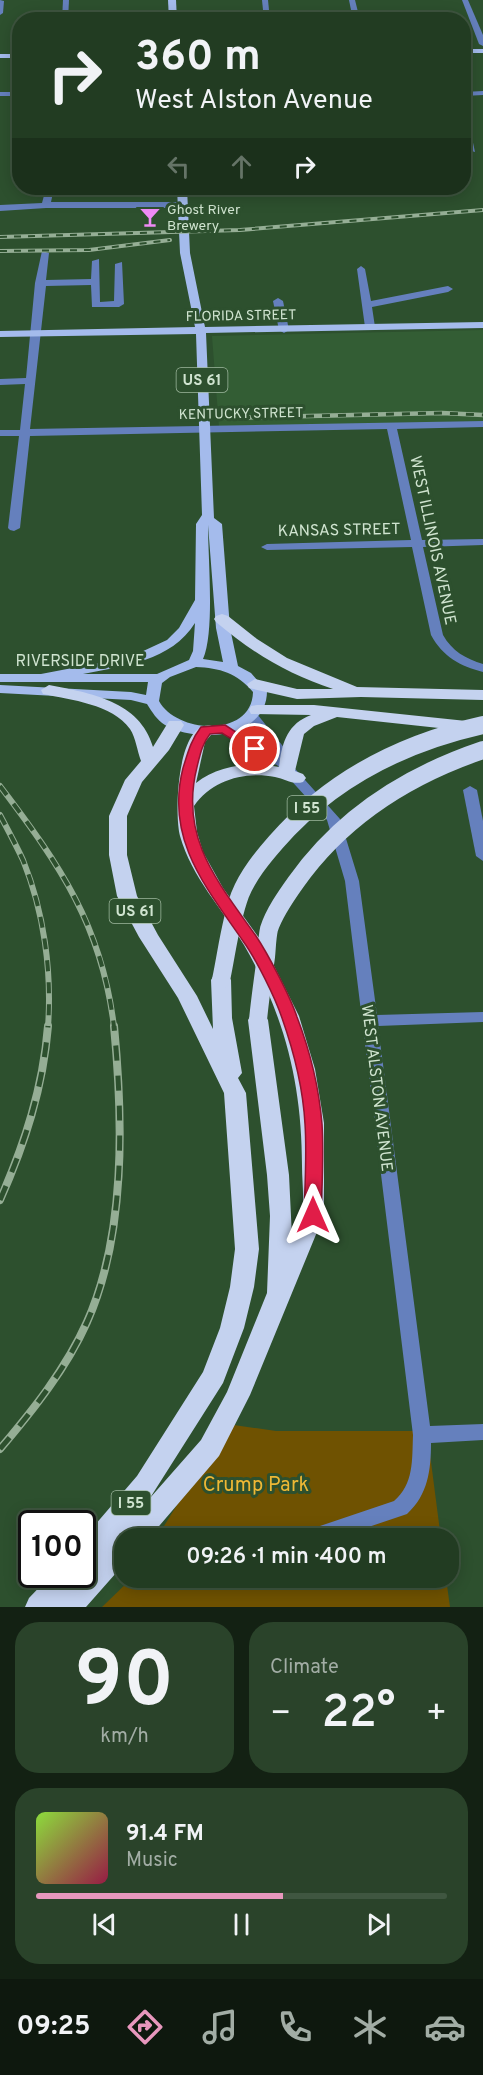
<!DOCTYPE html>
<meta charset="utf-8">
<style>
body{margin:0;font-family:Overpass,sans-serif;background:#2a432a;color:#f1f3f6;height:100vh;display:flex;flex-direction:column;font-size:22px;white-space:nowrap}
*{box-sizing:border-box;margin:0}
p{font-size:20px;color:#a2ada5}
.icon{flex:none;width:33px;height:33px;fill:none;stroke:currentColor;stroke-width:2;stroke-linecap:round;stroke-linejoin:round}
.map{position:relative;height:1607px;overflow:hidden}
.details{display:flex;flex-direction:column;gap:15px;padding:15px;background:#132113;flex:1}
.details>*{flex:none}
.banner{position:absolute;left:12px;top:12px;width:459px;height:183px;border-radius:24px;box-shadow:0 3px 15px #0003,0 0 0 2px #3f5640;background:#223c22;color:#f1f3f6;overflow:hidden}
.speed{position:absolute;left:18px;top:1510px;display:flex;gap:12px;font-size:30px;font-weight:700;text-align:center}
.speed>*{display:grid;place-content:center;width:78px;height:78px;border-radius:50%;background:#223c22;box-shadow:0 3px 15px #0003,0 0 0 2px #3f5640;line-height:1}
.speed .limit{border:3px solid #111;border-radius:9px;background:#fff;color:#111}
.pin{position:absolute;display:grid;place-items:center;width:51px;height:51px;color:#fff;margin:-26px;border:3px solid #fff;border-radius:50%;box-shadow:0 2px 6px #0007}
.me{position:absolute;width:66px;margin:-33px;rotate:0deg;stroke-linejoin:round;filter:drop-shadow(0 0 4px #0008)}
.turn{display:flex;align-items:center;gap:21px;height:126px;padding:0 24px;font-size:27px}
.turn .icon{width:78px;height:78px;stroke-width:2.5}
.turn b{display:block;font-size:42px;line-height:51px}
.lanes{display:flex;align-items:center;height:57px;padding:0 24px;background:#0003;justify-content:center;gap:30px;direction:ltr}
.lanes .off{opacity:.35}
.big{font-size:45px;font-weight:600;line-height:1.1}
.details .card{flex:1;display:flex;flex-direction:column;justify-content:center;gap:9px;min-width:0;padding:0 21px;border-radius:24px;background:#2a432a}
.details .dial{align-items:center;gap:0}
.dial b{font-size:78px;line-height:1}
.song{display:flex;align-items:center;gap:18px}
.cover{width:72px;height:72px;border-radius:9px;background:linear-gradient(135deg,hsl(90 70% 55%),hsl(340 70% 35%))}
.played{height:6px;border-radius:3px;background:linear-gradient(90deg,#e797bd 60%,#3f5640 60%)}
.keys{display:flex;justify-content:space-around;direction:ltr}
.heat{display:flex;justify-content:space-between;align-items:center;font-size:33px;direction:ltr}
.details .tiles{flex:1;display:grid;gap:15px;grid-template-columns:1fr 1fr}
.card:last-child{grid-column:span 2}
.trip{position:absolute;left:114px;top:1528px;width:345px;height:60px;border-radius:24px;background:#223c22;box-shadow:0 3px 15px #0003,0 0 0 2px #3f5640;font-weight:600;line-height:60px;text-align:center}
.tabs{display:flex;height:96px;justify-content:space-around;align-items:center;background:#0e180e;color:#a2ada5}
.tabs .icon{width:42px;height:42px}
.tabs .current{color:#e797bd}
.tabs b{font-size:27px;color:#f1f3f6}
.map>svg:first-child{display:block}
.built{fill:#335d34}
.green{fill:#6f5201}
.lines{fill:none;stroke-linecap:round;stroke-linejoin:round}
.minor{fill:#6580bd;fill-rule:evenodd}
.major{fill:#a4bbec;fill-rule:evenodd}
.highway{fill:#c4d2ef;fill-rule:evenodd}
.rail-far3-casing{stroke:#95ae95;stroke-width:4}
.rail-far2-casing{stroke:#95ae95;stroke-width:4.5}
.rail-far1-casing{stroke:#95ae95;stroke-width:6}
.rail-casing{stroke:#95ae95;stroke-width:8}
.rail-far3{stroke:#2d502e;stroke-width:2;stroke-dasharray:7;stroke-linecap:butt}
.rail-far2{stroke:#2d502e;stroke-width:3;stroke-dasharray:8;stroke-linecap:butt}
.rail-far1{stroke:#2d502e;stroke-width:4;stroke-dasharray:11;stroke-linecap:butt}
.rail{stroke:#2d502e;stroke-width:5;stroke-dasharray:15;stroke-linecap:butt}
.highway-bridge{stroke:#c4d2ef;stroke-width:18}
.route{fill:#e11d48;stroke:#92132f;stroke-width:1.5}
.labels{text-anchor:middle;stroke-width:6;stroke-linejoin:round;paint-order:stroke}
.far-poi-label{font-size:14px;fill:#d0e4d0;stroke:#2d502e;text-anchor:start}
.far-street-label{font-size:14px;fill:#d0e4d0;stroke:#2d502e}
.shield{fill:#2d502e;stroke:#9fb89f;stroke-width:1.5}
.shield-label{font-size:15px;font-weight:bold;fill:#d0e4d0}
.street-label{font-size:16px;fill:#d0e4d0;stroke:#2d502e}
.near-park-label{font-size:20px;fill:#eeb835;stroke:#2d502e}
</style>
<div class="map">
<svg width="483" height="1607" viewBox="0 0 483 1607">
<rect width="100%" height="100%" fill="#2d502e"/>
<polygon class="built" points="483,330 483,421 219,427 212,336"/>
<g class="green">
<polygon points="227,1424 276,1431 427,1431 441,1539 156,1539"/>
<polygon points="132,1578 446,1578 450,1607 102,1607"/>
</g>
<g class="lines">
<g class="minor">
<polygon points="0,0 4,1 3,13 0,15"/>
<polygon points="63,0 69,0 68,20 62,20"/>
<polygon points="262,0 268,0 270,20 264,20"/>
<polygon points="349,0 355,0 360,20 353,20"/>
<polygon points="462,0 468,0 483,35 483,46 479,44"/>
<polygon points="483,91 483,95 464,96 464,92"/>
<rect x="0" y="92" width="20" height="4"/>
<polygon points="464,117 468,119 475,152 468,150 464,132"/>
<polygon points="46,188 54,188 51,202 183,202 187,205 183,208 46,208 0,211 0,205 42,203"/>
<path d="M42,251L49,253L46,280L91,279L92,261L99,259L100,302L114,301L115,264L122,262L124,304L119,307H92L91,285L46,286L30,429L483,421V427L397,429L422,540L483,539V545L423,547L443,635C452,651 466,659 483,664V672C460,666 443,657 431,635L412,547L267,550L261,547L267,544L411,540L387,429L30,436L20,528L14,531L10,530L8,528L19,436H0V430H20L25,384L0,385V379L26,378L35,283Z"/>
<polygon points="361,266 365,269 371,301 448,286 453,289 448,292 372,307 375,327 370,330 365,327 357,269"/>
<polygon points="278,298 283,301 289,330 284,333 279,330 273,301"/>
<path d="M252,713L257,714L286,750L288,761L340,819L359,881L377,1015L483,1012V1022L378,1026L430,1426L483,1424V1440L431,1443C431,1470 428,1495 407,1514L333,1539L320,1538L317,1532L320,1526L394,1501C414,1484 412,1460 413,1435L345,881L327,820L277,765L263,761L219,729L225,725L230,726L275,756L246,717Z"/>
<polygon points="470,786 477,790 483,821 483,861 476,856 463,790"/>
</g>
<g class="major">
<polygon points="168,0 176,0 177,20 169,20"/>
<rect x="464" y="49" width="19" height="4"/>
<rect x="0" y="54" width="20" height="4"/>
<path d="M177,188H187L190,253L205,327L483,322V328L206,333L214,518L222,524L230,628L238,666L251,673L267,691C267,738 197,744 165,725C157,720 152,712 147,704L131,700L0,693V685L131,692L146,695L148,682H0V674H41L109,661L139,653L167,640L179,628L195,600L196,524L202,515L196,334L0,337V331L195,327L180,253ZM208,525L216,628L223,662L203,659C215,632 208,558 208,525ZM195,623L193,651L189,660L157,674H83C124,666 171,661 195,623ZM196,667C220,668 237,673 253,692C252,738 177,734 159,701L162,683L170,677Z"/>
</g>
<g class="highway">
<path d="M222,614L228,616L257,639L287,658L357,687L483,690V700L361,697L297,699L249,688L247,684L255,679L297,689H333C289,675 251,652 216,622L214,619L216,616Z"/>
<path d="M49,685C90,693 140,701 153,747L169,721H181L184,725L169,750L142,782L127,816V855L137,896L158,935L197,996L213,1029L211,980L214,975L221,973L228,975L231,980L232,1018L242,1073L238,1078L246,1093L259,1249L254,1287L244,1328L223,1383L150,1498L201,1440L227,1392L267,1293L270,1216L267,1175L248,1020L251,1015L258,1013L265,1015L268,1020L289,1175L292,1237C295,1230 299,1223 301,1216C305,1202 302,1182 302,1166C302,1085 285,1016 244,945C222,908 192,878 180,836C174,814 177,718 212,726L215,730L205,742L196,783C218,765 252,761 279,767C282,743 287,724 311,715L251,714L249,710L251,706L257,705H314L476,722L483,725L482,731L476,732L337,717L314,726L304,734L295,771L303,774L306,778L303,782C293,785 285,779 275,777C245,771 212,780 194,806L197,832L203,852L223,888L262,942L299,1016L315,1069L324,1123V1215L250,1395L219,1456L148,1539H124V1564L86,1607H25L29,1598L51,1575H82V1540L137,1476L203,1372L220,1328L230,1287L235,1249L224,1093L178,998L139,937L117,896L109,855V816L125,780L141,761C137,751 136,738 130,729C112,704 71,700 43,694L41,690Z"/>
</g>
<g class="rail-far3-casing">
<g id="rail-far3">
<polyline points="0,237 240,230 483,210"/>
<polyline points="0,251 89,250 170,240"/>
</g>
</g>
<g class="rail-far2-casing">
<polyline id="rail-far2" points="226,418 442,413 483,415"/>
</g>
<g class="rail-far1-casing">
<g id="rail-far1">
<path d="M0,786C60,865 102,926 114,1027"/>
<path d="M0,815C8,830 16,845 23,860C44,912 52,971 48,1027"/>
</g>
</g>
<g class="rail-casing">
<g id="rail">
<path d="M0,1200C25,1143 43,1088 48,1026"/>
<path d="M0,1449C33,1410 66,1369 87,1322C126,1235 123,1119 114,1026"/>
</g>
</g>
<use href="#rail-far3" class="rail-far3"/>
<use href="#rail-far2" class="rail-far2"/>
<use href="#rail-far1" class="rail-far1"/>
<use href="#rail" class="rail"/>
<g class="highway-bridge">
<path d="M221,980C227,952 230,922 240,895C248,875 262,858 276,842C331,779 402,743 483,725"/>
<path d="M258,1020C260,999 263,978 266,957C267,947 267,938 269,929C274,913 286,896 296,882C342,817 409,775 483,750"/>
</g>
</g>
<path class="route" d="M225,725L262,749L255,753L251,751L222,733L210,734C202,744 200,755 197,767C179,838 218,882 256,936C268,954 290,996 297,1017C310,1051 319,1088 322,1124C324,1154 322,1185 321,1215L319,1220L313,1222L307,1220L304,1215C305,1185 307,1154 305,1124C303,1088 294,1052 282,1018C275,997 256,959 243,941C205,886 165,839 183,768C188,752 191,740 201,727Z"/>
<defs>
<g id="bar-bare" transform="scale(1.62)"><path d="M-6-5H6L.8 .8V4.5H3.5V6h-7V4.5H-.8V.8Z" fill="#ef8bf6" stroke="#2d502e" stroke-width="2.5" paint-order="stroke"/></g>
</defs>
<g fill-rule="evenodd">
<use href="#bar-bare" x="150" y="217"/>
</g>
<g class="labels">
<g class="far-poi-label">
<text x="167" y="214">Ghost River<tspan x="167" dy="16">Brewery</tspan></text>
</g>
<g class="far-street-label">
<text transform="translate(241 315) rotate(-1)" y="5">FLORIDA STREET</text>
<text transform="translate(241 413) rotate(-1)" y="5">KENTUCKY STREET</text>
</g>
<g class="shield">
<rect x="176.5" y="368" width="51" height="24" rx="4.5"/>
<rect x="287.5" y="796" width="39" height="24" rx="4.5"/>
<rect x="109.5" y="899" width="51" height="24" rx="4.5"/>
<rect x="111.5" y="1491" width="39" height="24" rx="4.5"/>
</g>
<g class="shield-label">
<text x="202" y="385">US 61</text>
<text x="307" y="813">I 55</text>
<text x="135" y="916">US 61</text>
<text x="131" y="1508">I 55</text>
</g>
<g class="street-label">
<text transform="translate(339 529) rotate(-1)" y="6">KANSAS STREET</text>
<text transform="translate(434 540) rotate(78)" y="6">WEST ILLINOIS AVENUE</text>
<text x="80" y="666">RIVERSIDE DRIVE</text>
<text transform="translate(378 1088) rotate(83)" y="6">WEST ALSTON AVENUE</text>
</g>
<g class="near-park-label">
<text x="256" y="1491">Crump Park</text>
</g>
</g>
</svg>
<div class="speed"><div class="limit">100</div></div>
<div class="pin" style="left:255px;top:749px;background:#d93025"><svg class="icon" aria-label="arrive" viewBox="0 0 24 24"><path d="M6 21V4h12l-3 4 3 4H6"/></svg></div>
<svg class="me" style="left:313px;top:1215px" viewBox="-20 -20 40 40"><path d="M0-17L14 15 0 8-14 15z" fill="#e11d48" stroke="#fff" stroke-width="4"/></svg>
<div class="trip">09:26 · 1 min · 400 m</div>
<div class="banner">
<div class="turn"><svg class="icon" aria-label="right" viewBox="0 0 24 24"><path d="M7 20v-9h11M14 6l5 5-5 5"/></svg><div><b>360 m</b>West Alston Avenue</div></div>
<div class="lanes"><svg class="icon off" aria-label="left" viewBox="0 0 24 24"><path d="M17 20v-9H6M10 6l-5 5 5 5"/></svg><svg class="icon off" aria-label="ahead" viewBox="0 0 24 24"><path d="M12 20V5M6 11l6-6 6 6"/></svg><svg class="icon" aria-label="right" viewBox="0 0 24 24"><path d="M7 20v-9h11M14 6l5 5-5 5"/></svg></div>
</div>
</div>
<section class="details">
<div class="tiles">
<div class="card dial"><b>90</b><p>km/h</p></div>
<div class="card"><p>Climate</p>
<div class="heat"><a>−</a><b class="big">22°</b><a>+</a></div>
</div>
<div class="card">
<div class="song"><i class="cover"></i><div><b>91.4 FM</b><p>Music</p></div></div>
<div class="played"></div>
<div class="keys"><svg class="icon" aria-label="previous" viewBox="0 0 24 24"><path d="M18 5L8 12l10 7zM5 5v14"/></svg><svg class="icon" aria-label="pause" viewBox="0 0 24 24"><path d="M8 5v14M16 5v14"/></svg><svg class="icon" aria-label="next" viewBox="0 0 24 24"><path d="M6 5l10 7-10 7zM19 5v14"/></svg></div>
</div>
</div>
</section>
<nav class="tabs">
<b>09:25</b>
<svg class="icon current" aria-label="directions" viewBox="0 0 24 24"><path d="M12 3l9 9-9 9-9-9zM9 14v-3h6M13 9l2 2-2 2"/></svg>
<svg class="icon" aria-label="music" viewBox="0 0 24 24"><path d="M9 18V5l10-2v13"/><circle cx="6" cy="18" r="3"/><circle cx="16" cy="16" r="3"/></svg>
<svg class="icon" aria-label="phone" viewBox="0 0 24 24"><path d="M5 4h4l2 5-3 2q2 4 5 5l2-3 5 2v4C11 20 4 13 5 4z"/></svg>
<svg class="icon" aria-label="climate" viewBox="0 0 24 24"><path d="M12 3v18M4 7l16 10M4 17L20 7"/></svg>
<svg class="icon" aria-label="car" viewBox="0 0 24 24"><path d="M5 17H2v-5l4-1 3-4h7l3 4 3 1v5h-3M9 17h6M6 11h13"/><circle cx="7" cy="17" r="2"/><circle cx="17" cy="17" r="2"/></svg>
</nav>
